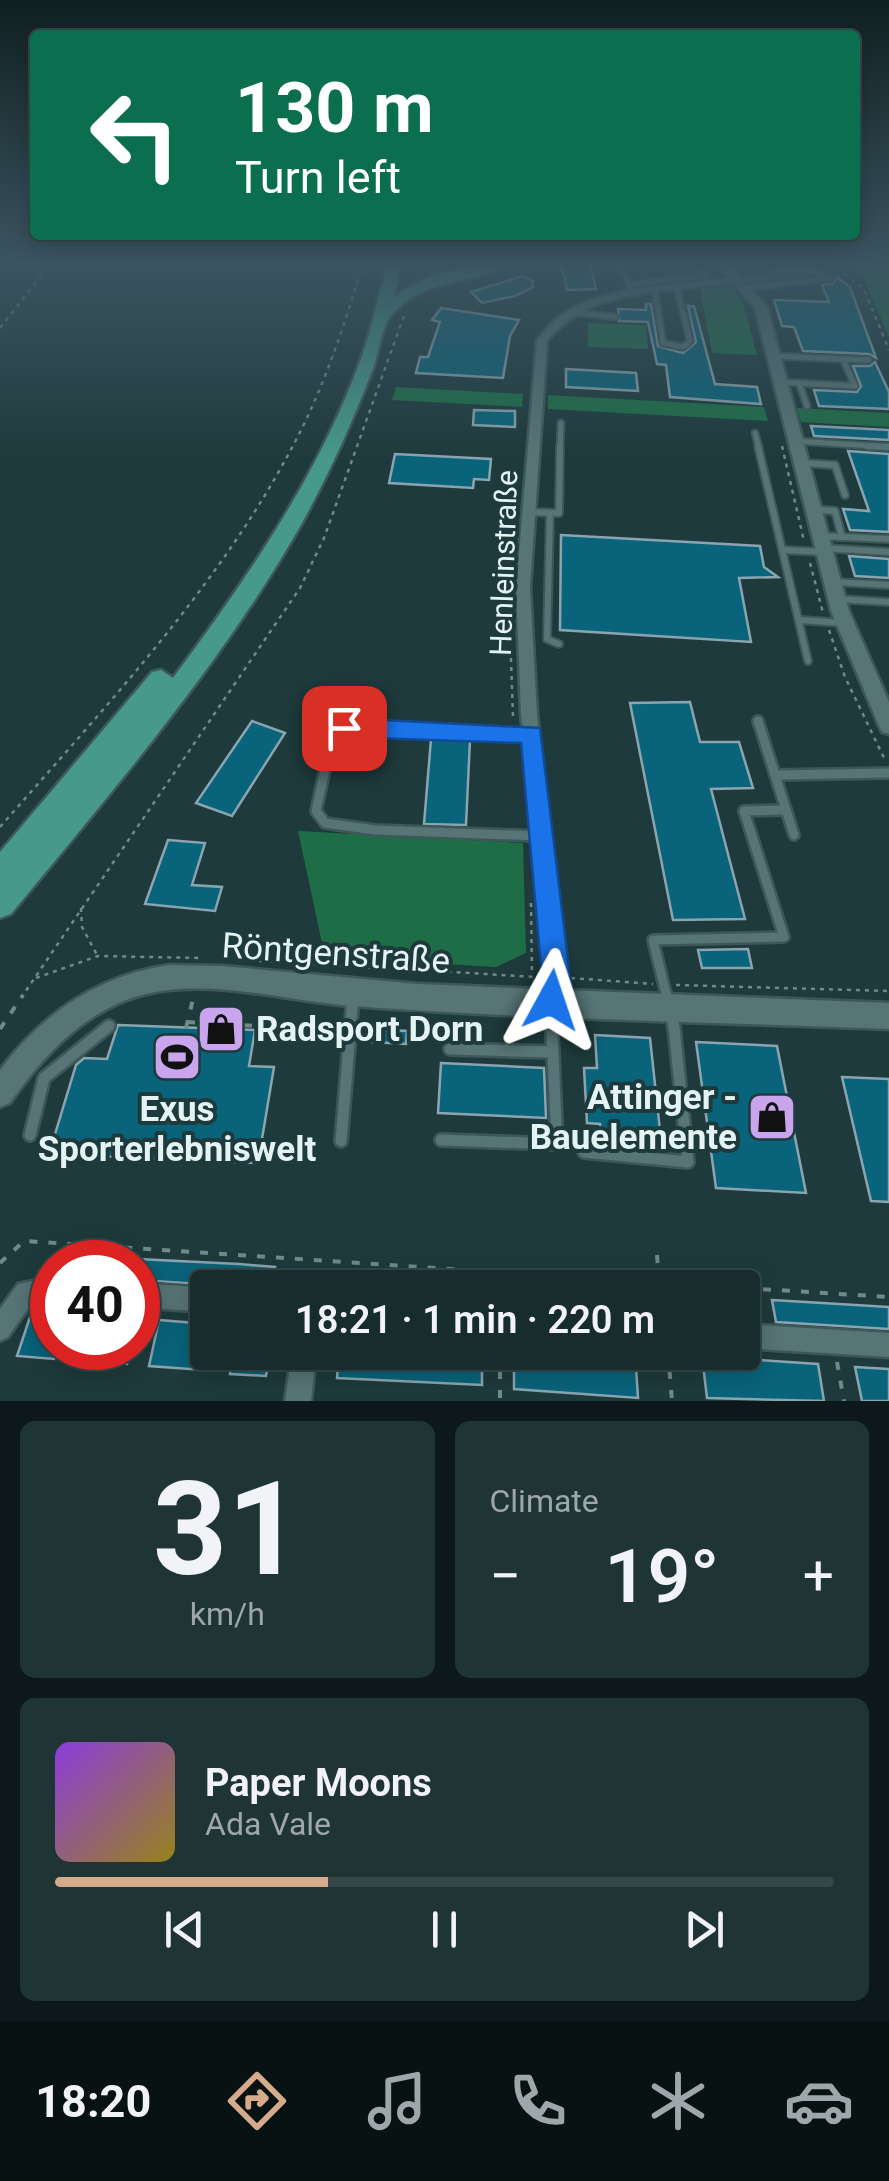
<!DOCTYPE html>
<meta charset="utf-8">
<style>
body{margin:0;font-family:Roboto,sans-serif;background:#1f3435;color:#f1f3f6;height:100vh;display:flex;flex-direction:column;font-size:38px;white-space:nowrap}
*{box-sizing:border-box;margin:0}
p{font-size:32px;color:#9ea7aa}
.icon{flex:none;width:55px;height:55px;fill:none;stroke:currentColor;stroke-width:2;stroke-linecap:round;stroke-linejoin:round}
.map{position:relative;height:1401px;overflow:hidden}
.side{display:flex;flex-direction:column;gap:20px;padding:20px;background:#0c1819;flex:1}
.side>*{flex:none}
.guide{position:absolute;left:30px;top:30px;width:830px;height:210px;border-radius:10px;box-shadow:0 5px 25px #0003,0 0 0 2px #354849;background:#0b6e4f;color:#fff;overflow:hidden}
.speed{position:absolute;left:30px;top:1240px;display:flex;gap:20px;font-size:50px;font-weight:700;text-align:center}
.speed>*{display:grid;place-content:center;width:130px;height:130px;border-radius:50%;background:#162c2d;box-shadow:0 5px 25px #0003,0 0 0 2px #354849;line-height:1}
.speed .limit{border:15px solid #d22;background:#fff;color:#111}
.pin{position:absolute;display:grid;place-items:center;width:85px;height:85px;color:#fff;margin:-42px;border-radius:20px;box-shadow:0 5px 15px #0006}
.me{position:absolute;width:110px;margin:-55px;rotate:5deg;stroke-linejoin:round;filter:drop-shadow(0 0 8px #0008)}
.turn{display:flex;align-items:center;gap:35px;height:210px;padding:0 40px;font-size:45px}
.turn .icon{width:130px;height:130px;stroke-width:2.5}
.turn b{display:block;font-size:70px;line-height:85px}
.big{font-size:75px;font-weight:600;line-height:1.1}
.side .card{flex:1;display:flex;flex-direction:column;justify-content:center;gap:15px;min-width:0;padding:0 35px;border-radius:15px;background:#1f3435}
.side .dial{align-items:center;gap:0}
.dial b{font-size:130px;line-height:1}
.song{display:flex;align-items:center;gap:30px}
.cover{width:120px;height:120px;border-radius:15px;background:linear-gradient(135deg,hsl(270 70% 55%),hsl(50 70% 35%))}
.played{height:10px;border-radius:5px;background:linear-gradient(90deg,#d6ab8b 35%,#354849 35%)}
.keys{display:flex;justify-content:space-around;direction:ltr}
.heat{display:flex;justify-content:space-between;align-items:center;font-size:55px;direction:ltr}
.side .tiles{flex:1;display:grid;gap:20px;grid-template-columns:1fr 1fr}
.card:last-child{grid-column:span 2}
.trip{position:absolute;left:190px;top:1270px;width:570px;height:100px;border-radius:10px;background:#162c2d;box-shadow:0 5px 25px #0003,0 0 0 2px #354849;font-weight:600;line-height:100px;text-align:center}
.tabs{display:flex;height:160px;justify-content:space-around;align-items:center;background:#091212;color:#9ea7aa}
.tabs .icon{width:70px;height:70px}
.tabs .selected{color:#d6ab8b}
.tabs b{font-size:45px;color:#f1f3f6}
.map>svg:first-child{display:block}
.green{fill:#1e6d47}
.building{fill:#09637a;stroke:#8aa5af;stroke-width:2.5}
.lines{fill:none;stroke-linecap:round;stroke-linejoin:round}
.service-far3-casing{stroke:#3e585a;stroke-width:9}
.service-far2-casing{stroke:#3e585a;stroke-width:10}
.service-far1-casing{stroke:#3e585a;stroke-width:14}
.service-casing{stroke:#3e585a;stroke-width:16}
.minor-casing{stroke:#3e585a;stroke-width:5}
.tertiary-casing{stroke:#3e585a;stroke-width:5}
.trunk-casing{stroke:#3e585a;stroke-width:5}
.path-far1{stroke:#72898a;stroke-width:2.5;stroke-dasharray:4 5;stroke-linecap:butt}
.path{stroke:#72898a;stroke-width:4;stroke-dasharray:8 11;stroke-linecap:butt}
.service-far3{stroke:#577476;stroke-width:5}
.service-far2{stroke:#577476;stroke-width:6}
.service-far1{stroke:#577476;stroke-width:9}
.service{stroke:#577476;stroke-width:11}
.minor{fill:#577476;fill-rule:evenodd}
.tertiary{fill:#577476;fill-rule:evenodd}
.trunk{fill:#46998b;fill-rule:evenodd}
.route{fill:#1a73e8;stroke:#114b97;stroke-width:2.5}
.labels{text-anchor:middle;stroke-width:8;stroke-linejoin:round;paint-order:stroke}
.street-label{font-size:30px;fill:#e4f4f5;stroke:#1e3a3c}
.near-street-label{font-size:35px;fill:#e4f4f5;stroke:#1e3a3c}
.near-poi-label{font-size:35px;font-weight:bold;fill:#e4f4f5;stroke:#1e3a3c;text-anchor:start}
</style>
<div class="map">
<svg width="889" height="1401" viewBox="0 0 889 1401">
<rect width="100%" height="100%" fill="#1e3a3c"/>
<g class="green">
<polygon points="838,263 889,263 889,337 864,280"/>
<polygon points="733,287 743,302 757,355 712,353 700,289"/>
<polygon points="588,323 646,325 648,349 588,347"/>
<polygon points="396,387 523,394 522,407 392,400"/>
<polygon points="548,395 764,407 768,421 548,409"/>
<polygon points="797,408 889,413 889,427 801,422"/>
<polygon points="298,831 523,843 526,953 496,967 325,957"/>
</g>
<g class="building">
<polygon points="561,263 590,263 596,289 567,290"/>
<polygon points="523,276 533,281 533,287 515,296 482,303 471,292"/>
<polygon points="837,277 850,287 876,358 869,354 803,351 794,327 782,326 774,300 829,302 822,285 833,284"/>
<polygon points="646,304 651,304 658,346 683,353 696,342 688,306 694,306 715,384 757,387 761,404 670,397 666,365 657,364 648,322 619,321 618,309 646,310"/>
<polygon points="441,308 519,320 510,336 503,378 416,373 420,357 428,357 440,322 432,320"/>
<polygon points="875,362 889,392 889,409 819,406 814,390 857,392 861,386 853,366 870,366"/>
<polygon points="566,369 636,373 638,391 566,387"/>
<polygon points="474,410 515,411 515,427 473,425"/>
<polygon points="811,426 889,430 889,440 814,436"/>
<polygon points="848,451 889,454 889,532 850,530 843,509 869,511"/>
<polygon points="395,454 491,459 489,480 474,479 473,488 389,483"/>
<polygon points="561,535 760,546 764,567 778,577 739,578 751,642 560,630"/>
<polygon points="849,556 889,559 889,578 855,576"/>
<polygon points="690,702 700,742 739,742 753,788 711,789 745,919 673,920 630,703"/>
<polygon points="252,721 285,733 232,816 196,803"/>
<polygon points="431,739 470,740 466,825 424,824"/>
<polygon points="168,840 205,843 192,885 222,887 215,911 145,904"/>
<polygon points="748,949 752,968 702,968 698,950"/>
<polygon points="118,1025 255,1030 249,1066 274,1067 258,1163 49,1154 76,1065 84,1058 107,1059"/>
<polygon points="373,1029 407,1031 406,1044 372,1042"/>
<polygon points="595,1035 650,1038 662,1149 602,1144 600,1124 587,1123 584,1068 597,1068"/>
<polygon points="696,1042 777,1046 806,1193 716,1188"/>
<polygon points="441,1063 544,1068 546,1118 438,1113"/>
<polygon points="842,1077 889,1079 889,1202 871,1201"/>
<polygon points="138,1259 239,1264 275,1267 271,1288 231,1286 138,1280"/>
<polygon points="408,1275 462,1280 462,1288 407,1288"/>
<polygon points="772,1300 889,1307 889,1329 776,1322"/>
<polygon points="33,1308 52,1310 52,1348 57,1348 54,1359 17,1356"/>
<polygon points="159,1320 208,1324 203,1370 149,1366"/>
<polygon points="82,1348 130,1348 127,1364 79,1360"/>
<polygon points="233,1352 270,1352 266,1376 230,1374"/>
<polygon points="339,1352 482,1352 482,1385 337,1378"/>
<polygon points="514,1352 635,1352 638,1398 514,1389"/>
<polygon points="702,1356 818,1364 824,1401 707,1398"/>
<polygon points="855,1367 889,1369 889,1401 862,1401"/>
</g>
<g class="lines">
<g class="service-far3-casing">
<g id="service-far3">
<polyline points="617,263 635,294"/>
<polyline points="690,263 705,277"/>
<polyline points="774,271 814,267"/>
<polyline points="739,280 817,272 830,278 747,288"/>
<polyline points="630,284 703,276"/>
<polyline points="655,291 663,343 683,347 690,341 677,288"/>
<polyline points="572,312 615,317"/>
<polyline points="774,356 843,359 855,386 780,382"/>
<polyline points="843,359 869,360"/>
<polyline points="799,383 807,406"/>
<polyline points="755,433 759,448"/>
<polyline points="796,441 889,447"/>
<polyline points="560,448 561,423"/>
</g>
</g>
<g class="service-far2-casing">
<g id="service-far2">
<polyline points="758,446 808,661"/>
<polyline points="867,446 889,447"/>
<polyline points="802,463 835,465 845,495"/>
<polyline points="813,509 835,511 842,537"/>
<polyline points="529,512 559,513 560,446"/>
<polyline points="550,513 547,639 559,644"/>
<polyline points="820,536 889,539"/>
<polyline points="823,548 889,552"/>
<polyline points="783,550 824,552"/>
<polyline points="834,582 889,585"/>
<polyline points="837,599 889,602"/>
<polyline points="800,620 844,623"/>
</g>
</g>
<g class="service-far1-casing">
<g id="service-far1">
<polyline points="758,721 775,775 889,773"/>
<polyline points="528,734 344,728 333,733 316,811 325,823 375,830 539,836"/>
<polyline points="775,775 794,835"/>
<polyline points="667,998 653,940 784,937 744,811 786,810"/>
</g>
</g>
<g class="service-casing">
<g id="service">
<polyline points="450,1049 553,1052"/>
<polyline points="30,1135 44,1078 109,1026"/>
<polyline points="441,1140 557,1144 551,1010"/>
<polyline points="341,1141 353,997"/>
<polyline points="584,1152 688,1162 674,1027 666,995"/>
</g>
</g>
<g class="minor-casing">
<g id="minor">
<path d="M739,277L742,278V282C676,293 593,284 547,341L530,588L537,714L568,1001L565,1008L558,1011L551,1008L548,1001L521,714L516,588L537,341C542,335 546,328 552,323C590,285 687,283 739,277Z"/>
<polygon points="52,1277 52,1301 32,1303 8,1337 0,1341 0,1309 18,1284"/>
<polygon points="138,1283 208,1288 208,1312 138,1307"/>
<polygon points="742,1324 889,1333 889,1357 742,1348"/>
<polygon points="292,1352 316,1352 311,1401 285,1401"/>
</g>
</g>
<g class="tertiary-casing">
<g id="tertiary">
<polygon points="716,263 729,263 767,307 849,611 889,702 889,734 882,732 879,726 831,611 755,308"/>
<path d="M170,965L222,966L418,984L889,1003V1029C710,1022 531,1019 352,1006C285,1001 209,977 142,995C84,1011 43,1056 10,1103L0,1107V1070C43,1013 99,975 170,965Z"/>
</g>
</g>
<g class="trunk-casing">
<path id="trunk" d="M388,263H402L393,298C425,273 468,263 508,263C469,288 431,274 392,314C381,326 379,355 372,371C352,423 329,474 302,523C222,664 114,789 11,914L0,918V852L152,672L161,670L173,678C248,577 321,472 363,353C373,324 379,293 388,263Z"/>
</g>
<g class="path-far1">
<polyline points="830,263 864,289 889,350"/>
<polyline points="0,328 51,263"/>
<polyline points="782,446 804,541"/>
<polyline points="810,563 823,613"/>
<polyline points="509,604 513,716"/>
<polyline points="829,630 845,677 885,760"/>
<path d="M0,827C111,700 232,573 306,420C330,369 347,317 363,263"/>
<polyline points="531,903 532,975"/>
<polyline points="81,908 82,927 97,955"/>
<polyline points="241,960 538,977"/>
<polyline points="36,978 98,956 203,958"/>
<polyline points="571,978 653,984"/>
<polyline points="676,985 889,991"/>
<polyline points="21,998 300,588 324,538 405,313"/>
</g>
<g class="path">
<polyline points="187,1022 257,1026 268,1039"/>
<polyline points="186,1028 194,995"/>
<polyline points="0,1029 23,995"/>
<polyline points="657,1255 659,1282"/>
<polyline points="0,1263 24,1241 741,1288"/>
<polyline points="744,1288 889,1297"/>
<polyline points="500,1352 500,1401"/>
<polyline points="668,1352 672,1401"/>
<polyline points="837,1362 844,1401"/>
</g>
<use href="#service-far3" class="service-far3"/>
<use href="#service-far2" class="service-far2"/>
<use href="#service-far1" class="service-far1"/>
<use href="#service" class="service"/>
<use href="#minor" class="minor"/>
<use href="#tertiary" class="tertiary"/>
<use href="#trunk" class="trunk"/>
</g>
<linearGradient id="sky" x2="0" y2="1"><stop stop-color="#102021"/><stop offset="0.57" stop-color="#3b5561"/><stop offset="1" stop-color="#3b5561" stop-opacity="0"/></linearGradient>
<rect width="889" height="460" fill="url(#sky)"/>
<polygon class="route" points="344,718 540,728 573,1001 569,1011 558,1015 541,1011 536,1000 543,989 521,743 344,737 333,728"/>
<defs>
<g id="shop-square" transform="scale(2.5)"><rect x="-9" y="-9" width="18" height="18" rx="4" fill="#c9a5ee" stroke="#1e3a3c"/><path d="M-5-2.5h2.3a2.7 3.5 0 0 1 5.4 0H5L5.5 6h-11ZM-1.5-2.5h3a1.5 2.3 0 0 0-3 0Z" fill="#111"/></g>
<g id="stadium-square" transform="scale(2.5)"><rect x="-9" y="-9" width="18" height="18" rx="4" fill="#c9a5ee" stroke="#1e3a3c"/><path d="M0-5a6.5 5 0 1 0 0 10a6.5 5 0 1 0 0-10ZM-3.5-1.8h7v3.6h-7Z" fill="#111"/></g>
</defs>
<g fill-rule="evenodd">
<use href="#shop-square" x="221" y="1029"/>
<use href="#stadium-square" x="177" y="1057"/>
<use href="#shop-square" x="772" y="1117"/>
</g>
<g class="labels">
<g class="street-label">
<text transform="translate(504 563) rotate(-88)" y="10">Henleinstraße</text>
</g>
<g class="near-street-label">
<text transform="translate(336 953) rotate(4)" y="12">Röntgenstraße</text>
</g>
<g class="near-poi-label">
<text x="256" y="1041">Radsport Dorn</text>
<text x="737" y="1109" text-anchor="end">Attinger -<tspan x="737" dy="40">Bauelemente</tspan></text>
<text x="177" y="1121" text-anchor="middle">Exus<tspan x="177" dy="40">Sporterlebniswelt</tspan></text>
</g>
</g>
</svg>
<div class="speed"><div class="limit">40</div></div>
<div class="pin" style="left:344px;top:728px;background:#d93025"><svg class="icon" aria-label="arrive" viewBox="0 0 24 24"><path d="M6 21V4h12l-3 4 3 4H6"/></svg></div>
<svg class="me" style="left:551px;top:1000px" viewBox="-20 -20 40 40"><path d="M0-17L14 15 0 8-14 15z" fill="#1a73e8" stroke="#fff" stroke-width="4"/></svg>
<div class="trip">18:21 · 1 min · 220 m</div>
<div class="guide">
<div class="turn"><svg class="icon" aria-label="left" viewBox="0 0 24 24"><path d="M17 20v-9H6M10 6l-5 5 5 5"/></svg><div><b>130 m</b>Turn left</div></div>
</div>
</div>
<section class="side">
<div class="tiles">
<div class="card dial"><b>31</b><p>km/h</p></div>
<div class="card"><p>Climate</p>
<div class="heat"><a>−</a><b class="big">19°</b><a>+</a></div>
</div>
<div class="card">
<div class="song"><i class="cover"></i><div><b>Paper Moons</b><p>Ada Vale</p></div></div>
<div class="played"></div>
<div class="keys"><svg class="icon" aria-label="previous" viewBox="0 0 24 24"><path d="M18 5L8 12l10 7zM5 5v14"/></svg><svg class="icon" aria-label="pause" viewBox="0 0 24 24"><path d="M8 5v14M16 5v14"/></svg><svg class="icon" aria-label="next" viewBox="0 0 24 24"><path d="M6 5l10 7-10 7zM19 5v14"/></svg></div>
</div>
</div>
</section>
<nav class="tabs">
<b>18:20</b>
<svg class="icon selected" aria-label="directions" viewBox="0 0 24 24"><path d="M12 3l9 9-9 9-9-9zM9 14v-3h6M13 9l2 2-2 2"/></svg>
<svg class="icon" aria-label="music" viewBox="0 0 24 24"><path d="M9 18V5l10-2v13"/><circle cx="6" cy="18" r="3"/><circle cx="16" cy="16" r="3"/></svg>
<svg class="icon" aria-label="phone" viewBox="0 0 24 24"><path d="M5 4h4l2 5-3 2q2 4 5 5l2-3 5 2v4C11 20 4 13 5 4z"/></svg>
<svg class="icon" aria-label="climate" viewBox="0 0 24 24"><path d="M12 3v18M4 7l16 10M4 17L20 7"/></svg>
<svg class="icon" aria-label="car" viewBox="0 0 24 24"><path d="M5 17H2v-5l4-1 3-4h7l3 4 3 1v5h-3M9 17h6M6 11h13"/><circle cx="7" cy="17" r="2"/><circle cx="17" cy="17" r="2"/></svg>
</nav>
